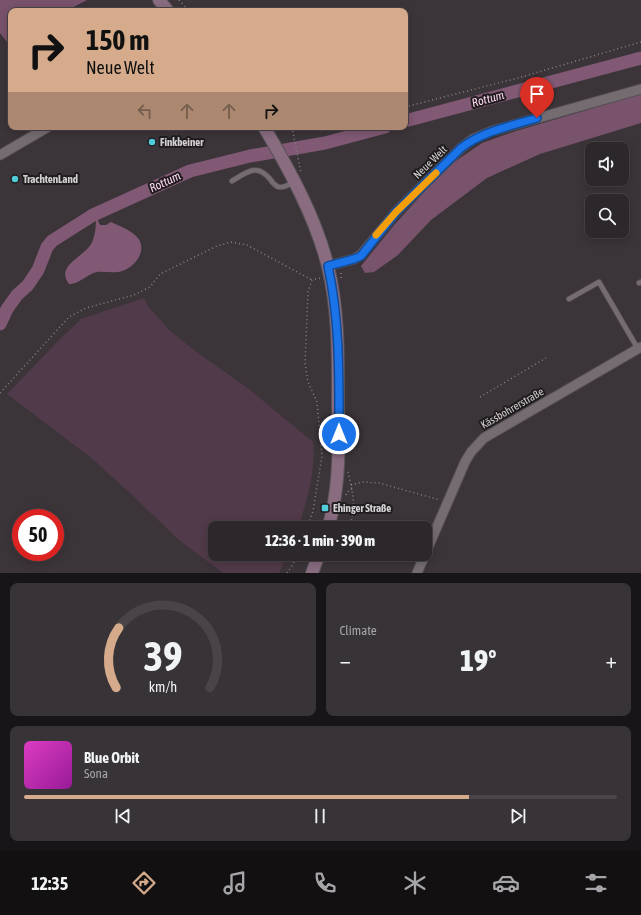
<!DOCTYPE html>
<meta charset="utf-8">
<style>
body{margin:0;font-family:"Asap Condensed",sans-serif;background:#383337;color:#f1f3f6;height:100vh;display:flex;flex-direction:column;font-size:15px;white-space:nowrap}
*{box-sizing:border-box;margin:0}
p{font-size:13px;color:#a6a5a9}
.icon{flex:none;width:22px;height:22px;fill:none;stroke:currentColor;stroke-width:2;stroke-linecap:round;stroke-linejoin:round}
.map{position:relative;height:573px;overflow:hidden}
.side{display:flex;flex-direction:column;gap:10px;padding:10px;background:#181518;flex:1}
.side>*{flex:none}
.hud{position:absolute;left:8px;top:8px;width:400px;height:122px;border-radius:8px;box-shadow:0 2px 10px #0003,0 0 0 1px #484447;background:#d6ab8b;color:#111;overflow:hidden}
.tools{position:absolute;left:585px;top:142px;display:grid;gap:8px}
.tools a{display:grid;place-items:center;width:44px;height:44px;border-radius:8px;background:#2c272b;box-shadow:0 2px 10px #0003,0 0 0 1px #484447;font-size:20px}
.speed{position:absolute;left:12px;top:509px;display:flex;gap:8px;font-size:20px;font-weight:700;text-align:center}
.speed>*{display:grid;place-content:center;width:52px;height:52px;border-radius:50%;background:#2c272b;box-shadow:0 2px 10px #0003,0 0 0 1px #484447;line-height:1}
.speed .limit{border:6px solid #d22;background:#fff;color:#111}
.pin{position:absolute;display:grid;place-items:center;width:34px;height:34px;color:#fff;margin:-41px -17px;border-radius:50% 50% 50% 0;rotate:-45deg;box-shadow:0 0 4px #0007}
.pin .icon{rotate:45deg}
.me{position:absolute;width:44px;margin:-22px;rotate:0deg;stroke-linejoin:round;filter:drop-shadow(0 0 3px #0008)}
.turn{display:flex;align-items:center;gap:14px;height:84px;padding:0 12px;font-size:18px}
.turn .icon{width:52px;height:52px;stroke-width:2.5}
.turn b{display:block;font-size:28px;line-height:34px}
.lanes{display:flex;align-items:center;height:38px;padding:0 12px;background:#0003;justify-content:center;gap:20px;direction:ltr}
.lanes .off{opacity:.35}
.big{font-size:30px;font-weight:800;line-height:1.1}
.side .card{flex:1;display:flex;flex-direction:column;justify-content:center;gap:6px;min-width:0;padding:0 14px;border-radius:8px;background:#383337}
.side .dial{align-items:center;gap:0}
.dial svg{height:104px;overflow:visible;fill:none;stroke:#484447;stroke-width:7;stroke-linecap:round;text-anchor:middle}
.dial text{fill:#f1f3f6;stroke:none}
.song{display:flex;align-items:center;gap:12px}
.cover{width:48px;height:48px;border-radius:6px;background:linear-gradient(135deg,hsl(310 70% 55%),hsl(300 70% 35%))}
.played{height:4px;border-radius:2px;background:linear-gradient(90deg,#d6ab8b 75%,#484447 75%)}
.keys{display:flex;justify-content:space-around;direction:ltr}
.heat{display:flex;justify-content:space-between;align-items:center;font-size:22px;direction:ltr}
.side .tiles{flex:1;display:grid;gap:10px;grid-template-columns:1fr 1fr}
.card:last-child{grid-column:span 2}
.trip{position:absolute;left:208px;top:521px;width:224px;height:40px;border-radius:8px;background:#2c272b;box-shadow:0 2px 10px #0003,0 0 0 1px #484447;font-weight:800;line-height:40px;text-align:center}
.tab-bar{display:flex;height:64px;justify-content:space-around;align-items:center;background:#121011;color:#a6a5a9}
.tab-bar .icon{width:28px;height:28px}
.tab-bar .active{color:#d6ab8b}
.tab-bar b{font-size:18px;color:#f1f3f6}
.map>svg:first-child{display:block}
.green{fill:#513a49}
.forest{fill:#79526c}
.water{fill:#815974}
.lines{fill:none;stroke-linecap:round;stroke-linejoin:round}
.river{stroke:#815974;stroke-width:13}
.lane-casing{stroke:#575255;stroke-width:6}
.street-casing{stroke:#575255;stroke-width:11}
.secondary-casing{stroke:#575255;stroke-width:14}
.path{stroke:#878185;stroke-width:1.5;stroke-dasharray:1 3;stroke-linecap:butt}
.lane{stroke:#746c71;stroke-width:4.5}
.street{stroke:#746c71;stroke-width:9}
.secondary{stroke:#896c80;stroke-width:12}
.route-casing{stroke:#114b97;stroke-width:10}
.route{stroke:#1a73e8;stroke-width:7}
.slow{stroke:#f59e0b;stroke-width:7}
.poi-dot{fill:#52cbd9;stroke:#201d1f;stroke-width:1.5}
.labels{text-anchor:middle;stroke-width:4;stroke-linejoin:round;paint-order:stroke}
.poi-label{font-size:11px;font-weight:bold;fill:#d4cfd2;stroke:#201d1f;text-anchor:start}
.street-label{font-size:11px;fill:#d4cfd2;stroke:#201d1f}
.water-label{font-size:12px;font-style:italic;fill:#ffd6f0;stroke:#201d1f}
</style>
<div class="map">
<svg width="641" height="573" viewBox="0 0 641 573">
<rect width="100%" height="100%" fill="#3b3439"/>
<path class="green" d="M144,298L148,306L170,331L198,353L249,389L313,442C316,470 307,501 298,528H215V554H288L279,573H223L180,541L130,493L90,457L7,394L61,338L81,319Z"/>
<g class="forest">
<polygon points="0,0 87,0 66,11 11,11 11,40 7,42 0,33"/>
<polygon points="641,94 641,123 540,154 487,178 431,220 398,255 374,272 365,273 361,266 395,224 447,167 482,143 516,131"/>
</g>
<path class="water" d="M100,212L98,221L100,225H106L111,222C119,226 129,229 136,236C149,248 136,267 122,271C114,274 105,271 97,272C87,274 78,285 69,284C56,267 79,259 89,247C96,239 96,224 96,214Z"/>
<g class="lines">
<g class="river">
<polyline points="405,121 641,58"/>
<polyline points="0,324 7,309 17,295 28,285 38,270 47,247 52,241 93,215 190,171 250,156 325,143 385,127"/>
</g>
<g class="lane-casing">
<g id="lane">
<path d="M232,181C247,172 257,163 270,179C272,182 275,186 279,187C284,188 290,184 294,182"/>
<polyline points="639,283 641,282"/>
<polyline points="569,299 599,282 638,349"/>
</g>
</g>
<g class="street-casing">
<g id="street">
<polyline points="0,155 48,127"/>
<polyline points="328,266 354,259 361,255 396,212 461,148 473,139 492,131 641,89"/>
<polyline points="417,573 465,462 471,452 484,438 641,347"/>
</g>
</g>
<g class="secondary-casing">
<g id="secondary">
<polyline points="159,0 168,11"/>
<path d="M264,127C289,169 316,218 328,267C339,311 338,359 338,405C339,446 340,488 328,528"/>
<polyline points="312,573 319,554"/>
</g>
</g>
<g class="path">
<polyline points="179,0 189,11"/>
<polyline points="405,107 518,78 641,42"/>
<polyline points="292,127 301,173"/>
<polyline points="341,278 341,270"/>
<polyline points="0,393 69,317 86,308 134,295 150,287 160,274 217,246 231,242 247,245 312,280"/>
<polyline points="480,397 546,358"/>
<path d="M348,472C352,490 358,510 348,528"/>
<polyline points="351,485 363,482 379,483 440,500"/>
<polyline points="346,495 347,492 352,489"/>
<polyline points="340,521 343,528"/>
<polyline points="307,528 313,511 322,456 317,402 308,382 305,363 308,292 312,280 321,278"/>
<polyline points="287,573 293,564 297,554"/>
</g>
<use href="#lane" class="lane"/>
<use href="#street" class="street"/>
<use href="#secondary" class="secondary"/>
</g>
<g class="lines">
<g class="route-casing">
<path id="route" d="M339,434C339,378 340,321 328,266L354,259L361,256L396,212L461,148C483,131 511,126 537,118"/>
</g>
<use href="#route" class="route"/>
<polyline class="slow" points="376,235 396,212 436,173"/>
</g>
<g class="poi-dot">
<circle cx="152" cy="142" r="4"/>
<circle cx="15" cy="179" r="4"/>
<rect x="321" y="504" width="8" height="8" rx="2"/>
</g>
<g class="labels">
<g class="poi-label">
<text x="160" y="146">Finkbeiner</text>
<text x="23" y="183">TrachtenLand</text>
<text x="333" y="512">Ehinger Straße</text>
</g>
<g class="street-label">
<text transform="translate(430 162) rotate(-44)" y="4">Neue Welt</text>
<text transform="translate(512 408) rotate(-30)" y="4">Kässbohrerstraße</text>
</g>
<g class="water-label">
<text transform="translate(488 99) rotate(-15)" y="4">Rottum</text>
<text transform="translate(165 182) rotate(-25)" y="4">Rottum</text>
</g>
</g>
</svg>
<div class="tools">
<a><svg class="icon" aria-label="sound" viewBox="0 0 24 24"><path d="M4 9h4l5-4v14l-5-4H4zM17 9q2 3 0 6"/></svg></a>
<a><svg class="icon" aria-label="search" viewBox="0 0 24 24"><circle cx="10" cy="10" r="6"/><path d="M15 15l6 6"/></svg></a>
</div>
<div class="speed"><div class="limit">50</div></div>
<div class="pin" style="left:537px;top:118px;background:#d93025"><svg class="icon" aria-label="arrive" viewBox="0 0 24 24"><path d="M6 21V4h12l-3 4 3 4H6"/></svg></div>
<svg class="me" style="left:339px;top:434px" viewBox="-20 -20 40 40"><circle r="17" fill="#1a73e8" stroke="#fff" stroke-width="3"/><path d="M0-11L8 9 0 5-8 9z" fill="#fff"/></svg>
<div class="trip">12:36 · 1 min · 390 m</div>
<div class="hud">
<div class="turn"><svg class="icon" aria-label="right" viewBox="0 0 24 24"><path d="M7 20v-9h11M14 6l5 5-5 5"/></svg><div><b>150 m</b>Neue Welt</div></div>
<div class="lanes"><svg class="icon off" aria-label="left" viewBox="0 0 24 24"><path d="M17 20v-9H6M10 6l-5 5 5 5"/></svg><svg class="icon off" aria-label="ahead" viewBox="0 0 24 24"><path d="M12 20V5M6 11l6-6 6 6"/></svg><svg class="icon off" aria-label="ahead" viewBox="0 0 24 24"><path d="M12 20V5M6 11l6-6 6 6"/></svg><svg class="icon" aria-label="right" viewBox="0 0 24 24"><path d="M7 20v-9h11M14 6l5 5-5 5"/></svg></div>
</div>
</div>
<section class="side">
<div class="tiles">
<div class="card dial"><svg viewBox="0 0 100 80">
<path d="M14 69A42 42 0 1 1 86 69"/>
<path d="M14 69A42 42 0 0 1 16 23" stroke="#d6ab8b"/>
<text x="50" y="56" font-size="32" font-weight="700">39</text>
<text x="50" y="72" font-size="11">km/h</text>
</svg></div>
<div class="card"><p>Climate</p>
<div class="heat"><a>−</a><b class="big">19°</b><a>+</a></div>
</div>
<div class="card">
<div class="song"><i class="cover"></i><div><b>Blue Orbit</b><p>Sona</p></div></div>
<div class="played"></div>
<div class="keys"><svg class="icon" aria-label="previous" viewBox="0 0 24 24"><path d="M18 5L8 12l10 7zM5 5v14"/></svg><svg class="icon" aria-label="pause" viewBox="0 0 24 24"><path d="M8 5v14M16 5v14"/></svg><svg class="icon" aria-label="next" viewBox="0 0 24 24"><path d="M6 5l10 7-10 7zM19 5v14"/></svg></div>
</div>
</div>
</section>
<nav class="tab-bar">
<b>12:35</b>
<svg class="icon active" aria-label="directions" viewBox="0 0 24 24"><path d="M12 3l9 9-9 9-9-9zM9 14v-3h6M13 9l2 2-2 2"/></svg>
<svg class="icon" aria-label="music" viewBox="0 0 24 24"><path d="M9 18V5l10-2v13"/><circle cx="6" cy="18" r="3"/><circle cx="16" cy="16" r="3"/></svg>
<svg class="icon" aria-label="phone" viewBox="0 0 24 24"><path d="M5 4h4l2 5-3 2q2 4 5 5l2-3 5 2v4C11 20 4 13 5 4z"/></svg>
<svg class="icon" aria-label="climate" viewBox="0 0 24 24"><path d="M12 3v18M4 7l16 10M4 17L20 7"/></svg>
<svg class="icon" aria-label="car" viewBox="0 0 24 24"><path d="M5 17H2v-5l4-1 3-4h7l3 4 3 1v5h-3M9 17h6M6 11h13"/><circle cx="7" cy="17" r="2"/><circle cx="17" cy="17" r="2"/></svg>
<svg class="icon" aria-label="filters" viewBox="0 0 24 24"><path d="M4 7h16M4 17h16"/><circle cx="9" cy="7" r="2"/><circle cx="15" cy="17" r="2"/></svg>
</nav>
